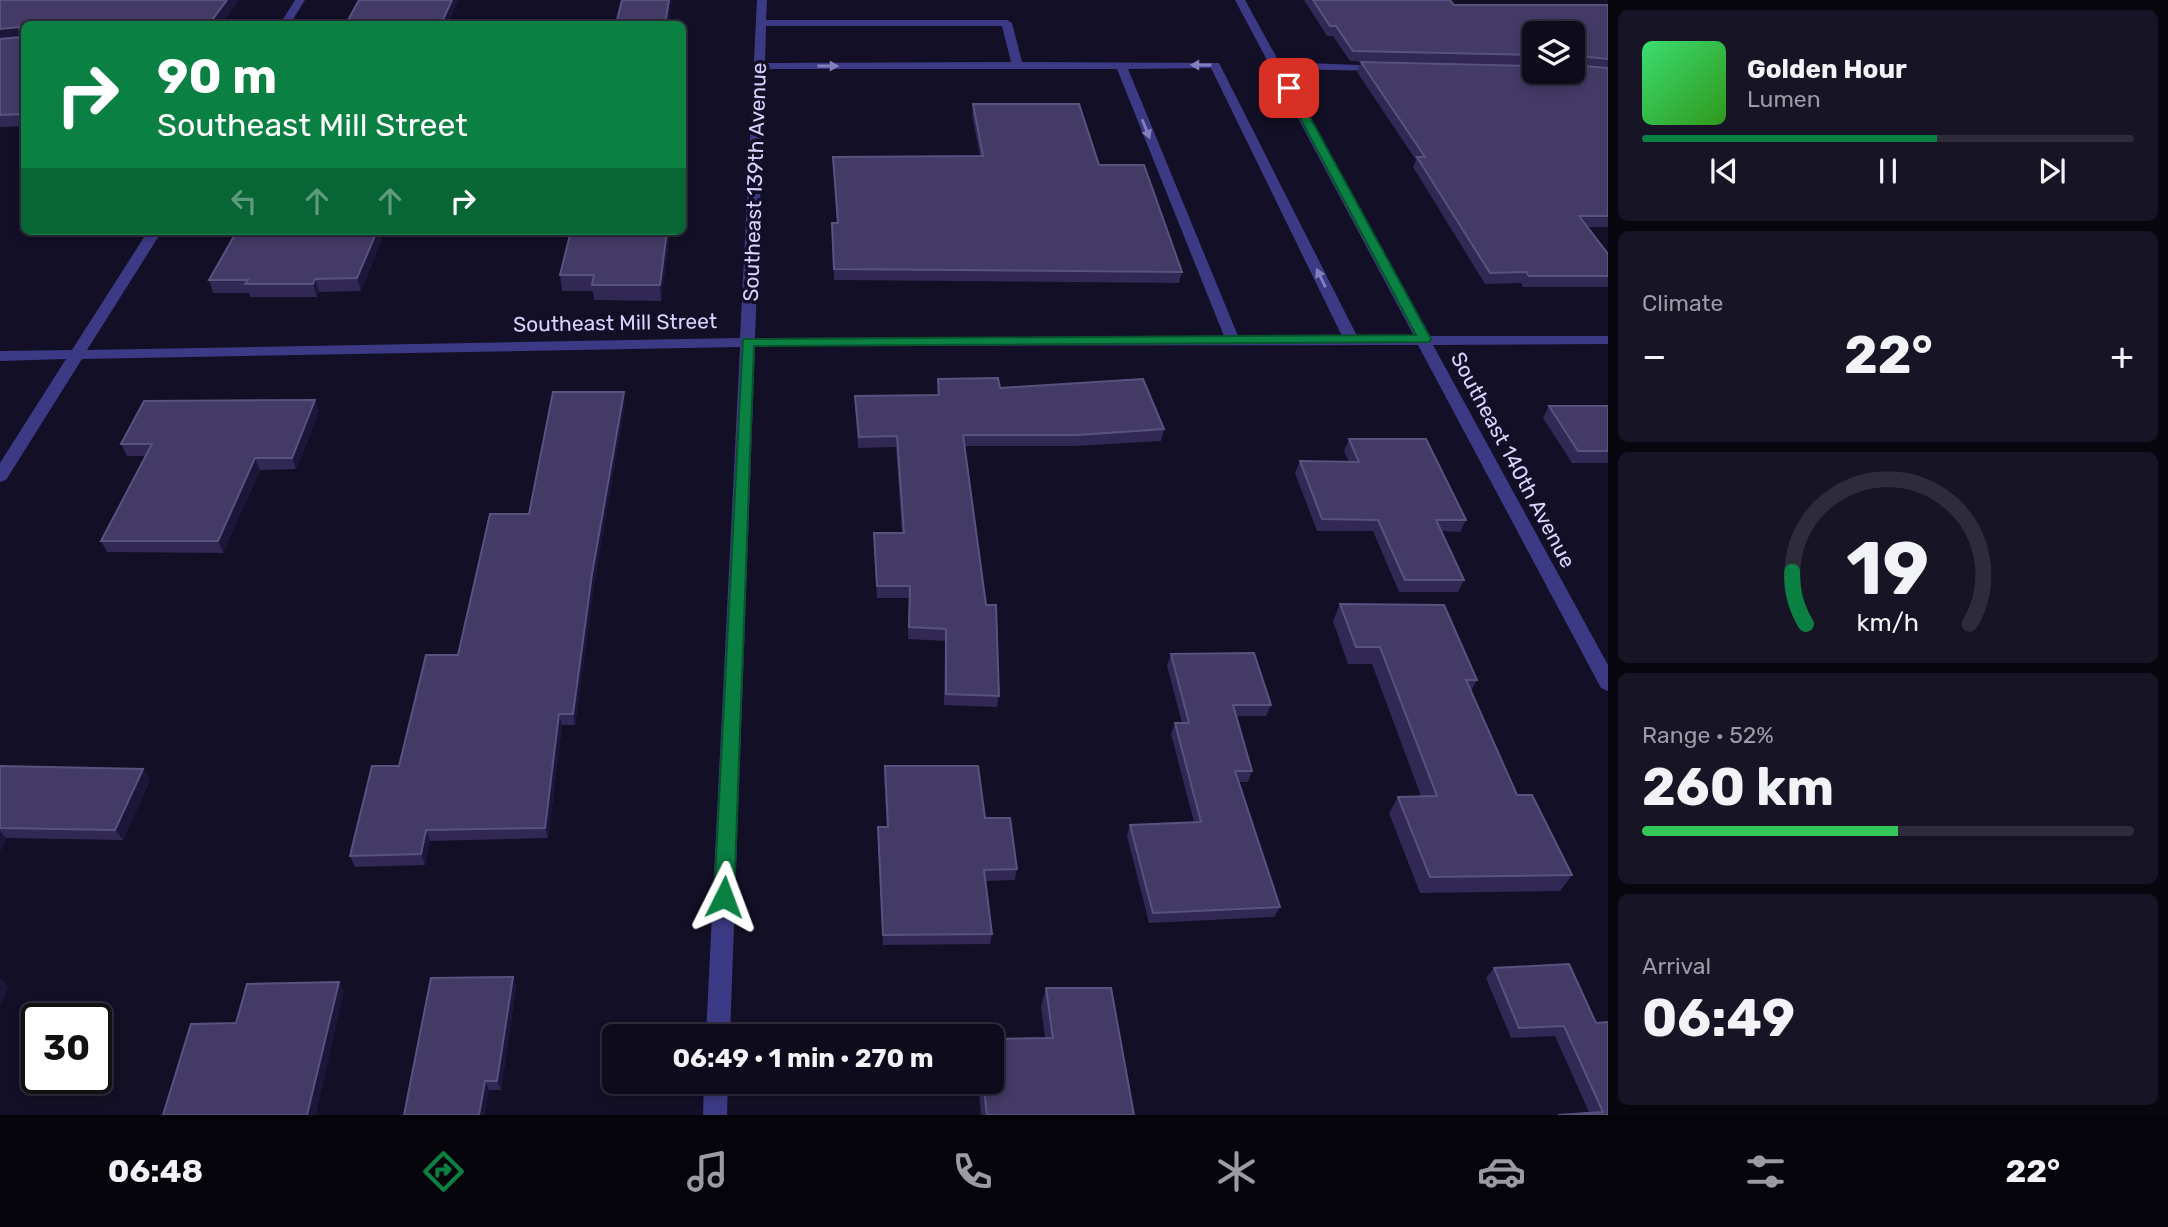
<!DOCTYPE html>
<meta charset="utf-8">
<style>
body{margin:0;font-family:Rubik,sans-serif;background:#171425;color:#f1f3f6;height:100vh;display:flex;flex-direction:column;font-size:26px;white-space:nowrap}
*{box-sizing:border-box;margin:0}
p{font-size:23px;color:#9b9ba3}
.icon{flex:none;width:38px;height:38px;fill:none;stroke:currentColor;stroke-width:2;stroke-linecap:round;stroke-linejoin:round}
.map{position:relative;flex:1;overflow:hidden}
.side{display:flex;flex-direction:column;gap:10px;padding:10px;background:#08060f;width:560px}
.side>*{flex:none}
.hud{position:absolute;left:21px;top:21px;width:665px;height:214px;border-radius:10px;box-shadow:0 4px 10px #0003,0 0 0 2px #2e2b3b;background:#0b8043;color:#fff;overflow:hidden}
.fabs{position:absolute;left:1522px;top:21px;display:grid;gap:14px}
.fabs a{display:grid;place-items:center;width:63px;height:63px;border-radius:10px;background:#0e0b1c;box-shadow:0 4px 10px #0003,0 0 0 2px #2e2b3b;font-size:35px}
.speed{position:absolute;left:21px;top:1003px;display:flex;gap:14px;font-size:35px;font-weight:700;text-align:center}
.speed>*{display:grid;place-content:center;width:91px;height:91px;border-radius:50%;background:#0e0b1c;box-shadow:0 4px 10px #0003,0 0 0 2px #2e2b3b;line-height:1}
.speed .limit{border:4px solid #111;border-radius:10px;background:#fff;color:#111}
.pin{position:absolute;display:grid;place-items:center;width:60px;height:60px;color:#fff;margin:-30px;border-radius:14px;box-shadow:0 4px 10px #0006}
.me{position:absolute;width:77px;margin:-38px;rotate:3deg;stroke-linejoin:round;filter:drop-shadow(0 0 5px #0008)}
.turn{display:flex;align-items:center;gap:24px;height:147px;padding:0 21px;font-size:32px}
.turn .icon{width:91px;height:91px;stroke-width:2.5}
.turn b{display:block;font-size:49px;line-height:60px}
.lanes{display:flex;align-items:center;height:66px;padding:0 21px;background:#0003;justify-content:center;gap:35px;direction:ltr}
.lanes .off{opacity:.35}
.big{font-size:52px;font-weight:700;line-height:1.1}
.side .tile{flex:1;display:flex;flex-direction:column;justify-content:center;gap:10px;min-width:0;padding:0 24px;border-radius:10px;background:#171425}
.side .dial{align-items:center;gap:0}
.dial svg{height:182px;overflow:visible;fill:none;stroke:#2e2b3b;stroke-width:7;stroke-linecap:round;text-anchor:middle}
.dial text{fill:#f1f3f6;stroke:none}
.song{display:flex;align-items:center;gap:21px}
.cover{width:84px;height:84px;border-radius:10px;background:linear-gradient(135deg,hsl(140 70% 55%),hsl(110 70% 35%))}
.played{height:7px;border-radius:4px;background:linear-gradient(90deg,#0b8043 60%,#2e2b3b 60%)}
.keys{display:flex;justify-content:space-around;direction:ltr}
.heat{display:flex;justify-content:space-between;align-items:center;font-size:38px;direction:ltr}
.charge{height:10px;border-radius:5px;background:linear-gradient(90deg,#34c759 52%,#2e2b3b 0)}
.trip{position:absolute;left:602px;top:1024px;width:402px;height:70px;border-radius:10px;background:#0e0b1c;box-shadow:0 4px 10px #0003,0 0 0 2px #2e2b3b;font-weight:700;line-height:70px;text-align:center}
.menu{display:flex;height:112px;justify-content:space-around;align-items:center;background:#06040b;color:#9b9ba3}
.menu .icon{width:49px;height:49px}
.menu .on{color:#0b8043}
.menu b{font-size:32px;color:#f1f3f6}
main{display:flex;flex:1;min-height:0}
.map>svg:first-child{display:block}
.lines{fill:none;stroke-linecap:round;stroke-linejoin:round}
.minor{fill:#3d3a85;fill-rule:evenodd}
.wall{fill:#312854}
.shaded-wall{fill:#1d163a}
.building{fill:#433a66;stroke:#5a527e;stroke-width:2}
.oneway{fill:#837fbc}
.route{fill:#0b8043;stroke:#07532c;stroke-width:2}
.labels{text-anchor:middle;stroke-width:7;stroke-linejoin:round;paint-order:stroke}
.street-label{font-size:21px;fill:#d9d4ff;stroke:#130f26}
</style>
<main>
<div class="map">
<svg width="1608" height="1115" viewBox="0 0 1608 1115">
<rect width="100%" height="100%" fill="#130f26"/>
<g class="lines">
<g class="minor">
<polygon points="295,0 305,0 290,24 280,24"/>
<path d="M757,0H767L766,20H1007L1012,23L1022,62L1219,63L1357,336H1414L1235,0H1245L1279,62L1386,66L1388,68L1382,71L1283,69L1428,336H1608V344L1433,345L1608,665V691L1601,688L1418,345L755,346L730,1036H706L740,347L82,359L6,480L0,482V463L66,359L0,361V351L72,350L148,231H162L87,350L740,338ZM766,26H1002L1011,62L765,63ZM1211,68L1342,336H1238L1128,69ZM765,69H1117L1224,336L755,338Z"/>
<polygon points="704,1082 728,1082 727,1115 703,1115"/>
</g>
</g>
<g class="wall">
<polygon points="0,0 239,0 221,24 24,24 24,126 0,127"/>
<polygon points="1304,0 1450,0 1454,5 1608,5 1608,227 1587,227 1608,254 1608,287 1523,287 1521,283 1485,284 1413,167 1416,160 1357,72 1361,62 1573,72 1535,33 1535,65 1350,61 1333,36 1327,36"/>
<polygon points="973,104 1099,165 1182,272 1179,283 834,280 832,223 837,223 833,157 980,156 972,115"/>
<polygon points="670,231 661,301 594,300 593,291 562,291 560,275"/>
<polygon points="382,239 361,291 319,292 317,297 250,297 249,293 213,293 209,280"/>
<polygon points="938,379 1000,388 1164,429 1161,441 1076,446 965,446 999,696 997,707 944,705 945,641 908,639 909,598 877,598 874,545 874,533 902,533 896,447 858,448 855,407 855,396 937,395"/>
<polygon points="315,400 319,412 296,469 260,470 223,553 107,552 101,541 146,456 127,456 121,444"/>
<polygon points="625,403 594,585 575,725 562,725 548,838 430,841 425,865 355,867 350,856 458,655 529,514"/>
<polygon points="1549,406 1608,406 1608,463 1572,463 1543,418"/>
<polygon points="1349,439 1466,520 1460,532 1441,531 1464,580 1458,592 1399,592 1373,531 1317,531 1295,473 1300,461 1349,462 1344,451"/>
<polygon points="1340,604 1477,680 1471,691 1517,795 1572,875 1560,891 1420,893 1389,813 1398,797 1421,796 1372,664 1348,664 1333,621"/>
<polygon points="1171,654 1271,705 1266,716 1237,716 1252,771 1248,782 1239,782 1280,907 1274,917 1149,923 1127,836 1130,825 1194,822 1171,734 1175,723 1182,723 1167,666"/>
<polygon points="0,766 150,780 123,840 6,838 0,851"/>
<polygon points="885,766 985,818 1017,869 1015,880 986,881 992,934 990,944 883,945 878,838 878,827 887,827 884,777"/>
<polygon points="1494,968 1596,1023 1608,1115 1557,1115 1589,1112 1555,1036 1511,1038 1486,978"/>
<polygon points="513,977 516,987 501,1090 489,1090 404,1115"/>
<polygon points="1046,988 1134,1115 981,1115 978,1082 992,1082 1045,1038 1041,1006"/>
</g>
<g class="shaded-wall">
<polygon points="227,0 239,0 221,24 209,24"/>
<polygon points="452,0 459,0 448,24 441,24"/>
<polygon points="669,0 672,0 669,24 665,24"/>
<polygon points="19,27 24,38 0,42 0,29"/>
<polygon points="377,231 380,231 382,239 361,291 357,278"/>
<polygon points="667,231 670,231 661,301 660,285"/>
<polygon points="315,279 319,292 317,297 313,284"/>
<polygon points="624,392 625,403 594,585 575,725 573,714 592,574"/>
<polygon points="315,400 319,412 296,469 292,458"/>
<polygon points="255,458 260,470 223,553 218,541"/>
<polygon points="559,714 562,725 548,838 545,828"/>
<polygon points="143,769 150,780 123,840 115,830"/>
<polygon points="426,830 430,841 425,865 421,854"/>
<polygon points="0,831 6,838 0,851"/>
<polygon points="0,977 9,987 0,1007"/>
<polygon points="513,977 516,987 501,1090 497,1081"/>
<polygon points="339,982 344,992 316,1115 307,1115"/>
<polygon points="485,1081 489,1090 485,1115 479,1115"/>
</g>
<g class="building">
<polygon points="0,0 227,0 209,24 24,24 24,114 0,115 0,39 21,37 19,27 0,29"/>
<polygon points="359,0 452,0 441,24 346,24"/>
<polygon points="622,0 669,0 665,24 616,24"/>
<polygon points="1313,0 1450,0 1454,5 1608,5 1608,59 1578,56 1573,58 1573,33 1535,33 1535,55 1353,51 1336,26 1330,26"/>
<polygon points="1361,62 1535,66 1535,72 1573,72 1573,65 1608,68 1608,216 1579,216 1608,254 1608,276 1529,276 1526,272 1490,273 1417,157 1425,157"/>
<polygon points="973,104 1079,104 1099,165 1144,165 1182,272 834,269 832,223 838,223 833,157 983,156"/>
<polygon points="237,231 377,231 357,278 315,279 313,284 245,284 248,280 209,280"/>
<polygon points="571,231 667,231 660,285 592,285 594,275 560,275"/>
<polygon points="998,378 1000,388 1143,379 1164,429 1078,435 963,435 986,605 996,605 999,696 946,694 946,629 909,627 910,586 877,586 874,533 904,533 897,436 859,437 855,396 939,395 938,379"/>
<polygon points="553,392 624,392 592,574 573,714 559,714 545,828 426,830 421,854 350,856 372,766 399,766 426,655 458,655 490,514 529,514"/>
<polygon points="315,400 292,458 255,458 218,541 101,541 152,444 121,444 144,401"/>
<polygon points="1549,406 1608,406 1608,451 1578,451"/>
<polygon points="1349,439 1426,439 1466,520 1436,520 1464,580 1405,580 1378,520 1322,519 1300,461 1359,462"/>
<polygon points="1340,604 1444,605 1477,680 1466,680 1517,795 1532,795 1572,875 1430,877 1398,797 1437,796 1380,647 1356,647"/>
<polygon points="1254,653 1271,705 1233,705 1252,771 1235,771 1280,907 1153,913 1130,825 1201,822 1175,723 1189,723 1171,654"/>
<polygon points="0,766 143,769 115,830 0,828"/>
<polygon points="885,766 978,766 985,818 1010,818 1017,869 984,870 992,934 883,935 878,827 888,827"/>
<polygon points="1569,964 1596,1023 1608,1022 1608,1115 1558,1115 1603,1112 1564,1026 1519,1028 1494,968"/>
<polygon points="513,977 497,1081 485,1081 479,1115 404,1115 431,978"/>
<polygon points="339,982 307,1115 163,1115 191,1024 236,1023 247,984"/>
<polygon points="1046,988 1111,988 1134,1115 987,1115 983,1082 992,1082 992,1039 1053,1038"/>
</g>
<defs><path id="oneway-solid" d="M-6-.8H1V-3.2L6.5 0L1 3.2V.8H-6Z" transform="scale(1.75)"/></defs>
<g class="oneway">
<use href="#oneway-solid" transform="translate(1201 65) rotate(180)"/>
<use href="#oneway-solid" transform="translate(828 66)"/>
<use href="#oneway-solid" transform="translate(1146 129) rotate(68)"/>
<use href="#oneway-solid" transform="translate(1321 278) rotate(-116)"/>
</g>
<polygon class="route" points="1289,85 1294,88 1431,339 1429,342 754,346 734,897 731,904 724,906 717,904 714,897 743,339 1416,335 1284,88"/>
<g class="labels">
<g class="street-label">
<text transform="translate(755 182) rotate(-88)" y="7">Southeast 139th Avenue</text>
<text transform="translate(615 323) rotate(-1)" y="7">Southeast Mill Street</text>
<text transform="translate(1513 460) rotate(62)" y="7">Southeast 140th Avenue</text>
</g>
</g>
</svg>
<div class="fabs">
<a><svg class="icon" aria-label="layers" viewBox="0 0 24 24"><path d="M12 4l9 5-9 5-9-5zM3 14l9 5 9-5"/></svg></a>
</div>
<div class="speed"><div class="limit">30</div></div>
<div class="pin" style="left:1289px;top:88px;background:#d93025"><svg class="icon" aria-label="arrive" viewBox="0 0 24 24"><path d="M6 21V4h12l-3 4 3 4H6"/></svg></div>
<svg class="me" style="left:724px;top:897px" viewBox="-20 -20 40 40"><path d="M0-17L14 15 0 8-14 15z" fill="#0b8043" stroke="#fff" stroke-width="4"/></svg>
<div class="trip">06:49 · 1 min · 270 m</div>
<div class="hud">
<div class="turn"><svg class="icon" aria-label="right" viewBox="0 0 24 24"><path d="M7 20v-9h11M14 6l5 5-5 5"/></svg><div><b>90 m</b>Southeast Mill Street</div></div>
<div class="lanes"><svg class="icon off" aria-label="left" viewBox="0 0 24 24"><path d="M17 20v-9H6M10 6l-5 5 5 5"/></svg><svg class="icon off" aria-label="ahead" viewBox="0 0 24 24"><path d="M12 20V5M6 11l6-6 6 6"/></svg><svg class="icon off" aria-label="ahead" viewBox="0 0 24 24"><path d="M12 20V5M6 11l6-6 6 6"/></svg><svg class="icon" aria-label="right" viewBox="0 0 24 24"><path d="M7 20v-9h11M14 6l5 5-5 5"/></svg></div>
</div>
</div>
<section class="side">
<div class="tile">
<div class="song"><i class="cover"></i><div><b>Golden Hour</b><p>Lumen</p></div></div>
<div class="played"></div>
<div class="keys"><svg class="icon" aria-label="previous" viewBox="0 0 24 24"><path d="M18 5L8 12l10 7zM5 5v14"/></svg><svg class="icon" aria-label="pause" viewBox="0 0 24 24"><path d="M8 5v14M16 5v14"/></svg><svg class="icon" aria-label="next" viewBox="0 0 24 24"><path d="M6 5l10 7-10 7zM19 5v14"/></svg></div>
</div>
<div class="tile"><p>Climate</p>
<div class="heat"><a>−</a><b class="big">22°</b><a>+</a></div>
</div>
<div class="tile dial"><svg viewBox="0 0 100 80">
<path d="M14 69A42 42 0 1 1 86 69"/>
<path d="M14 69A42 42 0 0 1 8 46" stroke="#0b8043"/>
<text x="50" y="56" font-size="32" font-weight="700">19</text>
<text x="50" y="72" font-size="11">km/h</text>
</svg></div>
<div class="tile"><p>Range · 52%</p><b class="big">260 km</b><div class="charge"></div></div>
<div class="tile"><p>Arrival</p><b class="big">06:49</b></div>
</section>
</main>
<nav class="menu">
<b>06:48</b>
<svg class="icon on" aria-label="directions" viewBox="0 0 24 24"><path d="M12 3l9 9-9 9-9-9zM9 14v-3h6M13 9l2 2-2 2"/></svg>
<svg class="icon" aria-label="music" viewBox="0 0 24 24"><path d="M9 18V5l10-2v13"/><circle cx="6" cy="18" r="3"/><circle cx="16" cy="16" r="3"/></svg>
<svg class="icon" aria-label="phone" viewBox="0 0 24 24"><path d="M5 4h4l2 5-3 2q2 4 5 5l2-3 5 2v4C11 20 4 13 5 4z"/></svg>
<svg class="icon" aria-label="climate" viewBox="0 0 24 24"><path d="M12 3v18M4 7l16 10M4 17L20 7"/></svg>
<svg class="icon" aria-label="car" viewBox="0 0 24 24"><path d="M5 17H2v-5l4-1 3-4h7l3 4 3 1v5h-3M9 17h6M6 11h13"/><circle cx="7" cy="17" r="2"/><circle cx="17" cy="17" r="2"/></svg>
<svg class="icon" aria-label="filters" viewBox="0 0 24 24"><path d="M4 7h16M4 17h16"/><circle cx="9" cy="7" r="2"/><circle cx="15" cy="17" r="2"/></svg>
<b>22°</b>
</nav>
